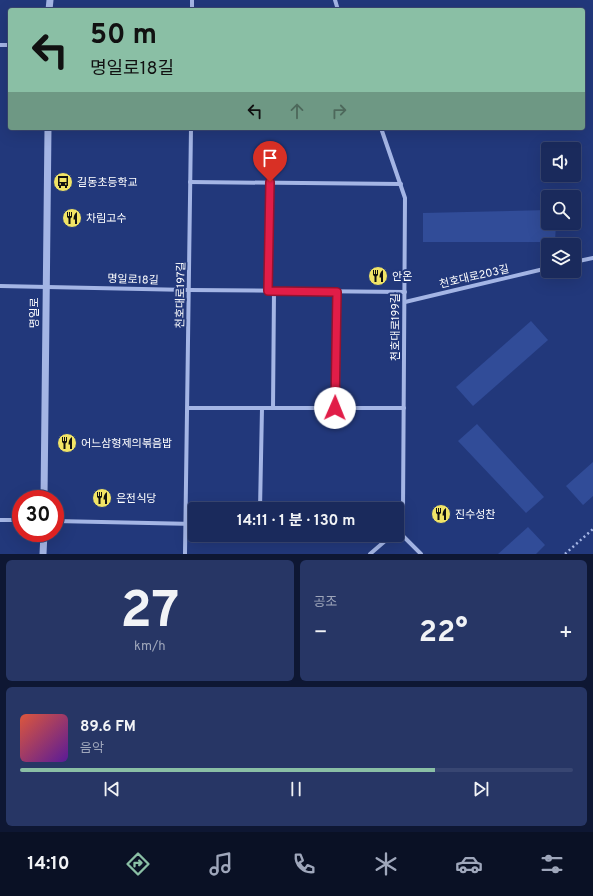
<!DOCTYPE html>
<html lang="ko">
<meta charset="utf-8">
<style>
body{margin:0;font-family:Overpass,"Noto Sans KR",sans-serif;background:#273665;color:#f1f3f6;height:100vh;display:flex;flex-direction:column;font-size:15px;white-space:nowrap}
*{box-sizing:border-box;margin:0}
p{font-size:13px;color:#9fa7bb}
.icon{flex:none;width:22px;height:22px;fill:none;stroke:currentColor;stroke-width:2;stroke-linecap:round;stroke-linejoin:round}
.map{position:relative;height:554px;overflow:hidden}
.panel{display:flex;flex-direction:column;gap:6px;padding:6px;background:#0e1733;flex:1}
.panel>*{flex:none}
.guide{position:absolute;left:8px;top:8px;width:577px;height:122px;border-radius:4px;box-shadow:0 4px 16px #0002,0 0 0 1px #384672;background:#8abfa5;color:#111;overflow:hidden}
.controls{position:absolute;left:541px;top:142px;display:grid;gap:8px}
.controls a{display:grid;place-items:center;width:40px;height:40px;border-radius:4px;background:#1a2a5c;box-shadow:0 4px 16px #0002,0 0 0 1px #384672;font-size:20px}
.speed{position:absolute;left:12px;top:490px;display:flex;gap:8px;font-size:20px;font-weight:700;text-align:center}
.speed>*{display:grid;place-content:center;width:52px;height:52px;border-radius:50%;background:#1a2a5c;box-shadow:0 4px 16px #0002,0 0 0 1px #384672;line-height:1}
.speed .limit{border:6px solid #d22;background:#fff;color:#111}
.pin{position:absolute;display:grid;place-items:center;width:34px;height:34px;color:#fff;margin:-41px -17px;border-radius:50% 50% 50% 0;rotate:-45deg;box-shadow:0 0 4px #0007}
.pin .icon{rotate:45deg}
.me{position:absolute;width:44px;margin:-22px;rotate:1deg;stroke-linejoin:round;filter:drop-shadow(0 0 3px #0008)}
.turn{display:flex;align-items:center;gap:14px;height:84px;padding:0 16px;font-size:18px}
.turn .icon{width:52px;height:52px;stroke-width:2.5}
.turn b{display:block;font-size:28px;line-height:34px}
.lanes{display:flex;align-items:center;height:38px;padding:0 16px;background:#0003;justify-content:center;gap:20px;direction:ltr}
.lanes .off{opacity:.35}
.big{font-size:30px;font-weight:700;line-height:1.1}
.panel .card{flex:1;display:flex;flex-direction:column;justify-content:center;gap:6px;min-width:0;padding:0 14px;border-radius:6px;background:#273665}
.panel .dial{align-items:center;gap:0}
.dial b{font-size:52px;line-height:1}
.song{display:flex;align-items:center;gap:12px}
.cover{width:48px;height:48px;border-radius:6px;background:linear-gradient(135deg,hsl(10 70% 55%),hsl(270 70% 35%))}
.played{height:4px;border-radius:2px;background:linear-gradient(90deg,#8abfa5 75%,#384672 75%)}
.keys{display:flex;justify-content:space-around;direction:ltr}
.heat{display:flex;justify-content:space-between;align-items:center;font-size:22px;direction:ltr}
.panel .tiles{flex:1;display:grid;gap:6px;grid-template-columns:1fr 1fr}
.card:last-child{grid-column:span 2}
.trip{position:absolute;left:188px;top:502px;width:216px;height:40px;border-radius:4px;background:#1a2a5c;box-shadow:0 4px 16px #0002,0 0 0 1px #384672;font-weight:700;line-height:40px;text-align:center}
.tab-bar{display:flex;height:64px;justify-content:space-around;align-items:center;background:#0a1125;color:#9fa7bb}
.tab-bar .icon{width:28px;height:28px}
.tab-bar .on{color:#8abfa5}
.tab-bar b{font-size:18px;color:#f1f3f6}
.map>svg:first-child{display:block}
.building{fill:#314c98}
.lines{fill:none;stroke-linecap:round;stroke-linejoin:round}
.path{stroke:#a4b5e5;stroke-width:2.5;stroke-dasharray:2 3;stroke-linecap:butt}
.minor{stroke:#a4b5e5;stroke-width:4}
.tertiary{stroke:#a4b5e5;stroke-width:7}
.route-casing{stroke:#92132f;stroke-width:10}
.route{stroke:#e11d48;stroke-width:7}
.labels{text-anchor:middle;stroke-width:4;stroke-linejoin:round;paint-order:stroke}
.poi-label{font-size:11px;fill:#fff;stroke:#22387b;text-anchor:start}
.street-label{font-size:11px;fill:#fff;stroke:#22387b}
</style>
<div class="map">
<svg width="593" height="554" viewBox="0 0 593 554">
<rect width="100%" height="100%" fill="#22387b"/>
<g class="building">
<polygon points="548,210 548,223 556,223 555,242 423,242 423,213"/>
<polygon points="531,321 548,340 473,406 456,387"/>
<polygon points="477,424 544,497 526,513 458,441"/>
<polygon points="593,462 593,496 583,505 566,486"/>
<polygon points="528,527 545,545 536,554 498,554"/>
</g>
<g class="lines">
<polyline class="path" points="565,554 593,529"/>
<g class="minor">
<polyline points="335,0 338,10"/>
<polyline points="192,10 192,0"/>
<polyline points="0,45 10,45"/>
<polyline points="381,128 405,198 403,510 397,530"/>
<polyline points="190,182 401,184"/>
<polyline points="574,262 593,258"/>
<polyline points="0,286 189,290 405,292"/>
<polyline points="268,291 270,182"/>
<polyline points="405,302 548,268"/>
<polyline points="188,408 404,408"/>
<polyline points="273,408 274,291"/>
<polyline points="335,408 337,292"/>
<polyline points="260,509 262,408"/>
<polyline points="0,520 21,520"/>
<polyline points="55,521 195,524"/>
<polyline points="397,530 421,554"/>
<polyline points="185,554 191,128"/>
<polyline points="370,554 392,535"/>
</g>
<g class="tertiary">
<polyline points="49,10 50,0"/>
<polyline points="44,499 48,128"/>
<polyline points="43,554 44,533"/>
</g>
</g>
<g class="lines">
<g class="route-casing">
<polyline id="route" points="270,182 268,291 337,292 335,408"/>
</g>
<use href="#route" class="route"/>
</g>
<defs>
<g id="bus-disc" transform="scale(1)"><circle r="9.5" fill="#f1e466" stroke="#22387b"/><path d="M-5-6H5V4H4V6H2V4H-2V6H-4V4H-5ZM-3.5-4V0h7V-4ZM-3.5 1.2v1.5H-2V1.2ZM2 1.2v1.5H3.5V1.2Z" fill="#111"/></g>
<g id="restaurant-disc" transform="scale(1)"><circle r="9.5" fill="#f1e466" stroke="#22387b"/><path d="M-5-6h1v4h1v-4h1v4h1v-4h1v5L-1.5 .5V6h-2V.5L-5-1ZM5-6V6H3V1.5H1.5Q1.5-4 5-6Z" fill="#111"/></g>
</defs>
<g fill-rule="evenodd">
<use href="#bus-disc" x="63" y="182"/>
<use href="#restaurant-disc" x="72" y="218"/>
<use href="#restaurant-disc" x="378" y="276"/>
<use href="#restaurant-disc" x="67" y="443"/>
<use href="#restaurant-disc" x="102" y="498"/>
<use href="#restaurant-disc" x="441" y="514"/>
</g>
<g class="labels">
<g class="poi-label">
<text x="77" y="186">길동초등학교</text>
<text x="86" y="222">차림고수</text>
<text x="392" y="280">안온</text>
<text x="81" y="447">어느삼형제의볶음밥</text>
<text x="116" y="502">은전식당</text>
<text x="455" y="518">진수성찬</text>
</g>
<g class="street-label">
<text transform="translate(474 276) rotate(-13)" y="4">천호대로203길</text>
<text transform="translate(133 279) rotate(2)" y="4">명일로18길</text>
<text transform="translate(180 295) rotate(-89)" y="4">천호대로197길</text>
<text transform="translate(34 313) rotate(-90)" y="4">명일로</text>
<text transform="translate(395 327) rotate(-90)" y="4">천호대로199길</text>
</g>
</g>
</svg>
<div class="controls">
<a><svg class="icon" aria-label="sound" viewBox="0 0 24 24"><path d="M4 9h4l5-4v14l-5-4H4zM17 9q2 3 0 6"/></svg></a>
<a><svg class="icon" aria-label="search" viewBox="0 0 24 24"><circle cx="10" cy="10" r="6"/><path d="M15 15l6 6"/></svg></a>
<a><svg class="icon" aria-label="layers" viewBox="0 0 24 24"><path d="M12 4l9 5-9 5-9-5zM3 14l9 5 9-5"/></svg></a>
</div>
<div class="speed"><div class="limit">30</div></div>
<div class="pin" style="left:270px;top:182px;background:#d93025"><svg class="icon" aria-label="arrive" viewBox="0 0 24 24"><path d="M6 21V4h12l-3 4 3 4H6"/></svg></div>
<svg class="me" style="left:335px;top:408px" viewBox="-20 -20 40 40"><circle r="19" fill="#fff"/><path d="M0-13L10 11 0 6-10 11z" fill="#e11d48"/></svg>
<div class="trip">14:11 · 1 분 · 130 m</div>
<div class="guide">
<div class="turn"><svg class="icon" aria-label="left" viewBox="0 0 24 24"><path d="M17 20v-9H6M10 6l-5 5 5 5"/></svg><div><b>50 m</b>명일로18길</div></div>
<div class="lanes"><svg class="icon" aria-label="left" viewBox="0 0 24 24"><path d="M17 20v-9H6M10 6l-5 5 5 5"/></svg><svg class="icon off" aria-label="ahead" viewBox="0 0 24 24"><path d="M12 20V5M6 11l6-6 6 6"/></svg><svg class="icon off" aria-label="right" viewBox="0 0 24 24"><path d="M7 20v-9h11M14 6l5 5-5 5"/></svg></div>
</div>
</div>
<section class="panel">
<div class="tiles">
<div class="card dial"><b>27</b><p>km/h</p></div>
<div class="card"><p>공조</p>
<div class="heat"><a>−</a><b class="big">22°</b><a>+</a></div>
</div>
<div class="card">
<div class="song"><i class="cover"></i><div><b>89.6 FM</b><p>음악</p></div></div>
<div class="played"></div>
<div class="keys"><svg class="icon" aria-label="previous" viewBox="0 0 24 24"><path d="M18 5L8 12l10 7zM5 5v14"/></svg><svg class="icon" aria-label="pause" viewBox="0 0 24 24"><path d="M8 5v14M16 5v14"/></svg><svg class="icon" aria-label="next" viewBox="0 0 24 24"><path d="M6 5l10 7-10 7zM19 5v14"/></svg></div>
</div>
</div>
</section>
<nav class="tab-bar">
<b>14:10</b>
<svg class="icon on" aria-label="directions" viewBox="0 0 24 24"><path d="M12 3l9 9-9 9-9-9zM9 14v-3h6M13 9l2 2-2 2"/></svg>
<svg class="icon" aria-label="music" viewBox="0 0 24 24"><path d="M9 18V5l10-2v13"/><circle cx="6" cy="18" r="3"/><circle cx="16" cy="16" r="3"/></svg>
<svg class="icon" aria-label="phone" viewBox="0 0 24 24"><path d="M5 4h4l2 5-3 2q2 4 5 5l2-3 5 2v4C11 20 4 13 5 4z"/></svg>
<svg class="icon" aria-label="climate" viewBox="0 0 24 24"><path d="M12 3v18M4 7l16 10M4 17L20 7"/></svg>
<svg class="icon" aria-label="car" viewBox="0 0 24 24"><path d="M5 17H2v-5l4-1 3-4h7l3 4 3 1v5h-3M9 17h6M6 11h13"/><circle cx="7" cy="17" r="2"/><circle cx="17" cy="17" r="2"/></svg>
<svg class="icon" aria-label="filters" viewBox="0 0 24 24"><path d="M4 7h16M4 17h16"/><circle cx="9" cy="7" r="2"/><circle cx="15" cy="17" r="2"/></svg>
</nav>
